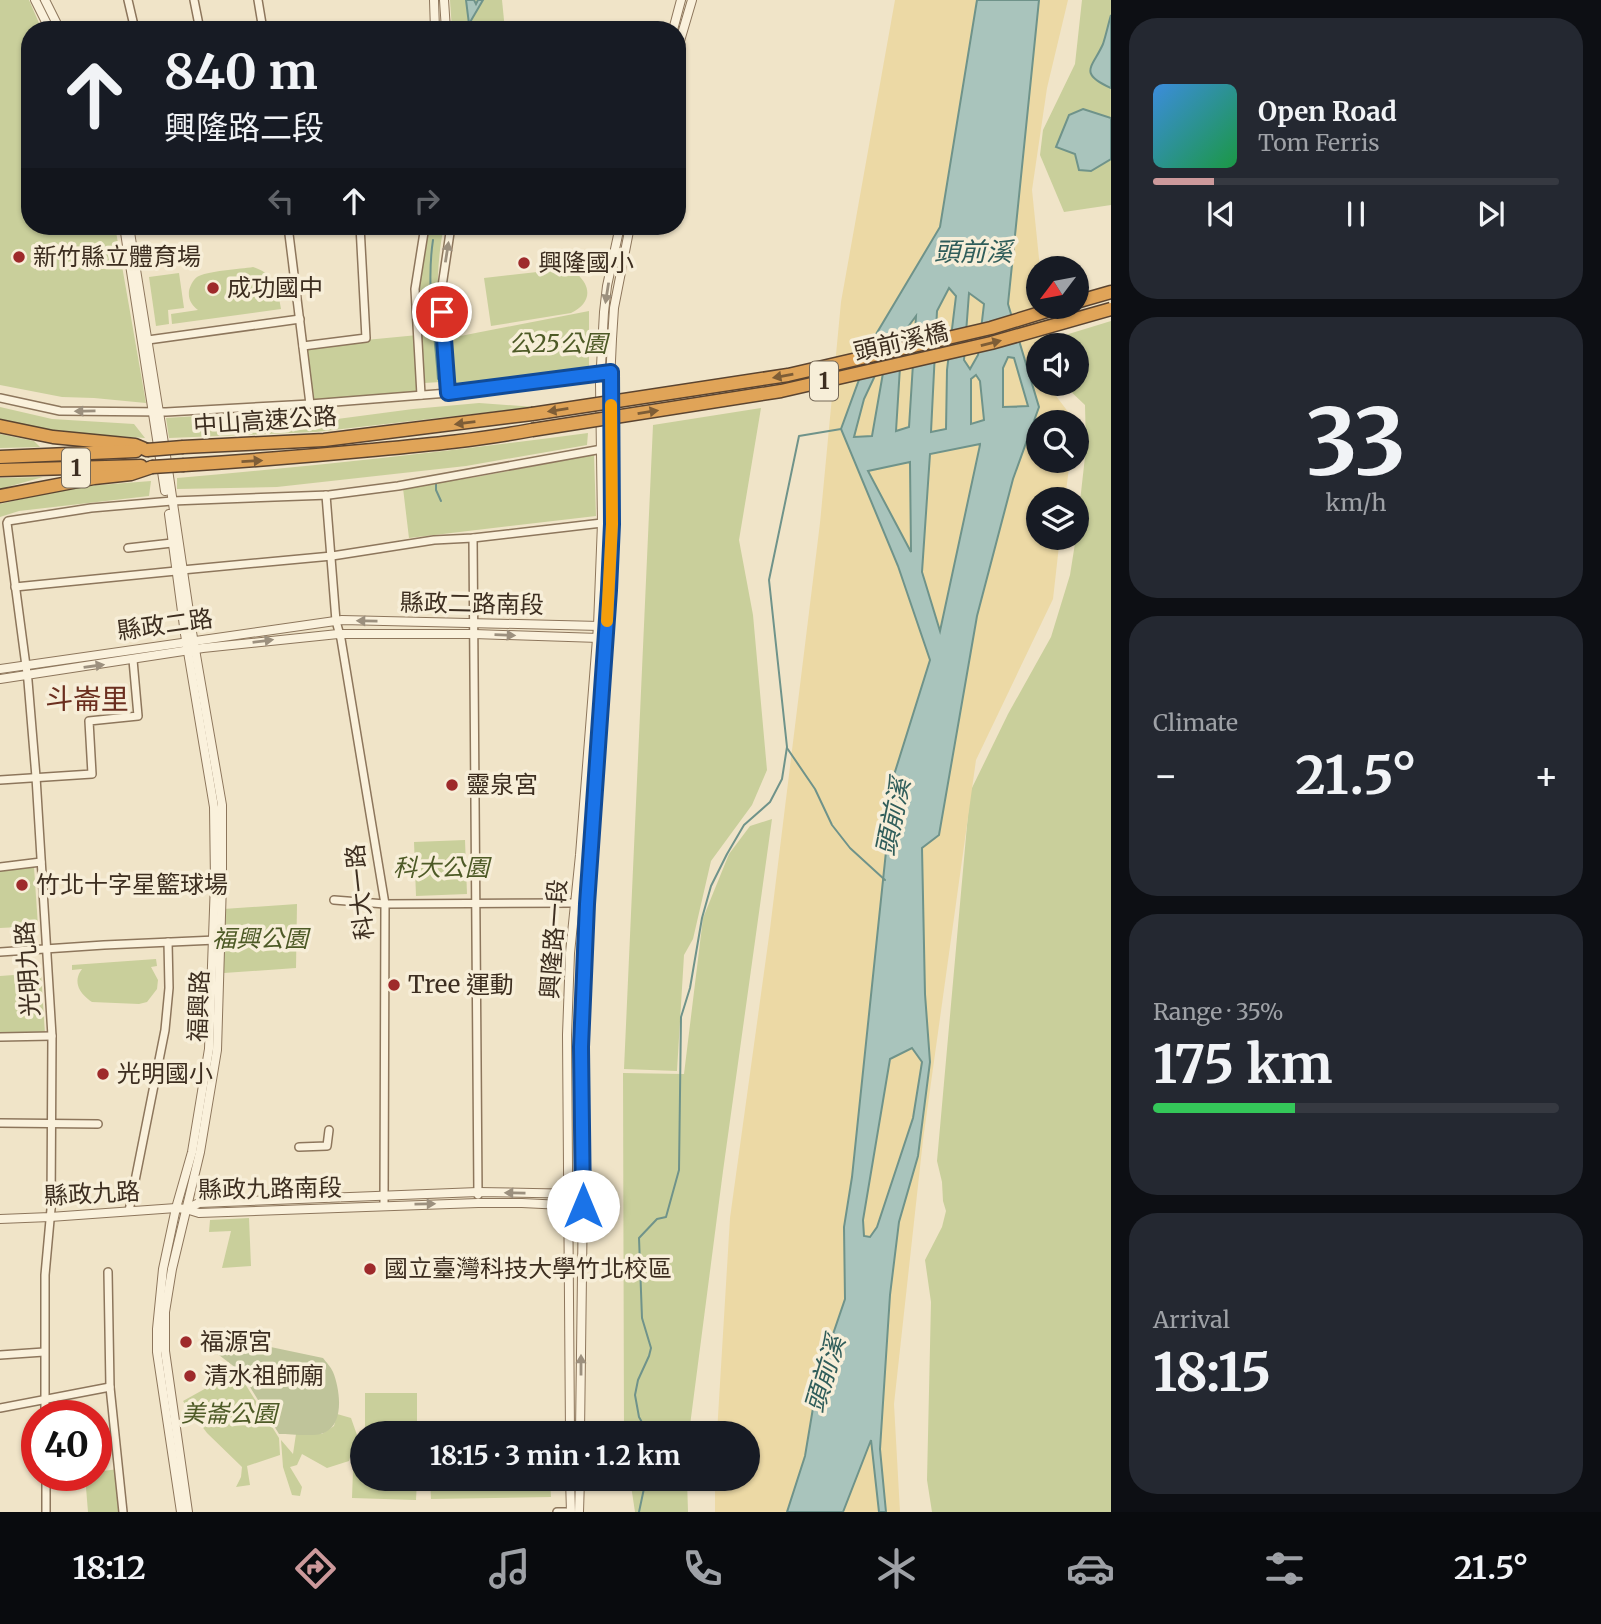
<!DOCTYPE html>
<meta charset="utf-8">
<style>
body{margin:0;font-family:Merriweather,"Noto Sans TC",serif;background:#242831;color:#f1f3f6;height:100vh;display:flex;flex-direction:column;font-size:26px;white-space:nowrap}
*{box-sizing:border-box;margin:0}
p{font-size:23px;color:#9ea1a6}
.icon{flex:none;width:38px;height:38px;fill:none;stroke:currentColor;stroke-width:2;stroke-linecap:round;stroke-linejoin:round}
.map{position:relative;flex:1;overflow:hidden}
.drawer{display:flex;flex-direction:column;gap:18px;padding:18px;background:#0d0f14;width:490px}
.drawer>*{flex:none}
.top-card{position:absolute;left:21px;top:21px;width:665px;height:214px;border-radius:28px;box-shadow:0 2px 5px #0004;background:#171b24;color:#f1f3f6;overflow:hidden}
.needle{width:46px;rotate:238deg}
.buttons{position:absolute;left:1026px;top:256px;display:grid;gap:14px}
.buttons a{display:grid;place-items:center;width:63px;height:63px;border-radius:50%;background:#171b24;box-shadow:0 2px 5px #0004;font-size:35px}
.speed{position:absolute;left:21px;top:1400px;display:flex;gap:14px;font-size:35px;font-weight:700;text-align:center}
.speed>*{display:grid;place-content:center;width:91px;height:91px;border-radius:50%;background:#171b24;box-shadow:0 2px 5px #0004;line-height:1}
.speed .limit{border:10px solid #d22;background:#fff;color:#111}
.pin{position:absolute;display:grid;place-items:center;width:60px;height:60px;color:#fff;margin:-30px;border:4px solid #fff;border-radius:50%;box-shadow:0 2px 7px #0007}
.me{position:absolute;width:77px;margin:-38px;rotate:0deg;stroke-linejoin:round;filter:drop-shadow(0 0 5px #0008)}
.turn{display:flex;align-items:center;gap:24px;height:147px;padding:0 28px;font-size:32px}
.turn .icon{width:91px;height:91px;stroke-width:2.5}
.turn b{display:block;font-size:49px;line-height:60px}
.lanes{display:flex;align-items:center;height:66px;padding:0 28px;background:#0003;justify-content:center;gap:35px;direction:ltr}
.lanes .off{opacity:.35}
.big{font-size:52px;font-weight:700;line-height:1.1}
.drawer .tile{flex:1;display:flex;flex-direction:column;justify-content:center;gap:10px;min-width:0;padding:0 24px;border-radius:28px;background:#242831}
.drawer .dial{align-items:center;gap:0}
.dial b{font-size:91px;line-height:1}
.song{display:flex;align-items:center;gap:21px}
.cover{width:84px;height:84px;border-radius:10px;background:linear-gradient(135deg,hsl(210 70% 55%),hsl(140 70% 35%))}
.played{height:7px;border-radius:4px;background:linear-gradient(90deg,#cc999b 15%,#363941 15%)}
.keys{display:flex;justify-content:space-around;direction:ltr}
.heat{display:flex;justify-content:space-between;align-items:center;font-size:38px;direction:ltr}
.charge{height:10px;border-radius:5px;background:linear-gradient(90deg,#34c759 35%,#363941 0)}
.trip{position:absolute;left:350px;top:1421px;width:410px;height:70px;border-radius:35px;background:#171b24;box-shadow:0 2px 5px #0004;font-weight:700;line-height:70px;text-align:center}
.tabs{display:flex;height:112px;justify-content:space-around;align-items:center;background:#090b0e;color:#9ea1a6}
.tabs .icon{width:49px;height:49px}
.tabs .active{color:#cc999b}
.tabs b{font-size:32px;color:#f1f3f6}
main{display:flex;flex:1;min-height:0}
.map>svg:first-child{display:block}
.green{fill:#c9cf9b}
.sand{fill:#ecd9a5}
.cemetery{fill:#bfc49a}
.water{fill:#a9c4bc;stroke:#6f938a;stroke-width:2;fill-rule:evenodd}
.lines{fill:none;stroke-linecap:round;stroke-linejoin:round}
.stream{stroke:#6f938a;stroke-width:2}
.minor-casing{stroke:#8d765c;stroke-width:10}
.tertiary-casing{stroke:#8d765c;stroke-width:10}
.motorway-casing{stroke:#5b4430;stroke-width:15}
.minor{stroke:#faf1dc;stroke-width:7}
.tertiary{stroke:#faf1dc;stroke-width:8}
.motorway{stroke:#e0a458;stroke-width:12}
.motorway-bridge-casing{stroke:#5b4430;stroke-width:15;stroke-linecap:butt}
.motorway-bridge{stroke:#e0a458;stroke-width:12}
.oneway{fill:#9c907e}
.oneway2{fill:#7e5d36}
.route-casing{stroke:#114b97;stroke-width:18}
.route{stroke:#1a73e8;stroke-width:12}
.slow{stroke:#f59e0b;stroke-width:12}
.poi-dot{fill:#9e2a2b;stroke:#f7eed8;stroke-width:2.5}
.labels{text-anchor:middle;stroke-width:7;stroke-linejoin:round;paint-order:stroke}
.shield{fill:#f7eed8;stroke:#756857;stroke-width:2}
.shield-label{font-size:23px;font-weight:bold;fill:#3d2e20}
.poi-label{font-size:24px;fill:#3d2e20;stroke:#f7eed8;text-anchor:start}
.street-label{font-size:24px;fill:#3d2e20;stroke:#f7eed8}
.park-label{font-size:24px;font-style:italic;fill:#4d5a26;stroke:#f7eed8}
.water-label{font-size:26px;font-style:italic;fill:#2f5d5a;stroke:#f7eed8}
.quarter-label{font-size:28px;fill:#6b2e1e;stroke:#f7eed8}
</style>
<main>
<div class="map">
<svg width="1111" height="1512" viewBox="0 0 1111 1512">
<rect width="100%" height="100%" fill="#f0e4c8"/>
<g class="green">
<polygon points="0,0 29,0 42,30 30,30 30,226 115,226 146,403 94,398 62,397 0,385"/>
<polygon points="450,0 502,0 505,30 452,30"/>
<polygon points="1082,0 1111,0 1111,205 1064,212 1040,155 1043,130 1075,64"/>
<path d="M427,226H444C433,277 439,330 441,382L424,383L419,289Z"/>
<path d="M591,266V273L577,274C593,288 590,304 571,313L491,326L484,278Z"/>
<path d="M253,267C270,273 278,282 270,299L279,298L281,309L172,324L171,314L198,310C192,305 188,300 189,291C190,286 193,280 197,277C206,271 241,269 253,267Z"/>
<polygon points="179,273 184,308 168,310 169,324 156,326 149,277"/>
<polygon points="589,311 589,367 456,384 450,338"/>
<polygon points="1111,321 1111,1512 932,1512 927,1480 931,1302 925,1260 942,1227 946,1211 943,1201 942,1182 937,1161 970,792 1008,714 1051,637 1070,575 1076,537 1086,448 1085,405 1065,386 1065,383 1076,383 1076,345 1063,345 1062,336"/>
<polygon points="418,335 421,395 310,404 303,346"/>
<polygon points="479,403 535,407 316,432 169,438 166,418 304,409 307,423 413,409"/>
<polygon points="0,407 52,419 134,424 145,438 45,431 0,421"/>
<polygon points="761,408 739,540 753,615 767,770 752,805 711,861 693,939 684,955 677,1071 624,1069 653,425"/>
<path d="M588,433L587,445L466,466L277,487L177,489V478C314,466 451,451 588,433Z"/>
<polygon points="0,434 34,441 40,447 0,448"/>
<polygon points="594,455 596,516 409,538 403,488 476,477"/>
<polygon points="43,477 0,489 0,478"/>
<polygon points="151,481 149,496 19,511 0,517 0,504 74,487"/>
<polygon points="772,819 723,1171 689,1433 624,1433 623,1073 684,1074 703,918 729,854 750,826"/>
<polygon points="465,840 467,894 416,896 414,842"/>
<polygon points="34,867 38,926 0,928 0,871"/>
<polygon points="297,904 296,968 224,973 223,909"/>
<path d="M156,959L157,966L151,967L158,980L157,989L147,1002L139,1004L92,1002C80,994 72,982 82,969L72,970V965Z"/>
<polygon points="41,973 45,1034 0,1036 0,976"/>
<polygon points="249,1218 251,1266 222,1268 231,1231 209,1232 210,1220"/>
<polygon points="237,1371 279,1438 280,1455 247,1466 250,1485 236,1487 241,1477 242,1467 207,1433 183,1401"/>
<rect x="365" y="1393" width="52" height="34"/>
<polygon points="337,1414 351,1418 357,1435 349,1461 327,1468 302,1454 297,1465 290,1467 302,1487 300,1496 292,1495 283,1467 281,1440 293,1454 296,1434 322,1434 334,1426"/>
<polygon points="118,1469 123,1512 88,1512 85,1475 96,1475 96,1472"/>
<polygon points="353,1470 362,1470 362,1479 417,1479 416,1500 352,1498"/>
<polygon points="430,1479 550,1479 551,1497 431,1499"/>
<polygon points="630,1479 687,1479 688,1512 635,1512"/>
</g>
<polygon class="sand" points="895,0 1068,0 1047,88 1032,190 1040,268 1038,268 1038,306 1044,306 1048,345 1038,345 1038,383 1052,383 1053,392 1075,421 1038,422 1038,460 1070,460 1065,499 1038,499 1038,537 1060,537 1053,599 976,760 923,1140 894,1404 900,1512 715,1512 715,1479 747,1479 747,1433 717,1433 730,1218 770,929 820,523 841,302"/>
<path class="cemetery" d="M218,1332L232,1339L323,1358C326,1362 331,1367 333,1372C340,1389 345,1424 324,1433C314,1437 291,1434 279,1434L240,1371L211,1349Z"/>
<g class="water">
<polygon points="466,0 474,0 476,4 478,0 483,0 469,24"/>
<path d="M977,0H1039L1008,304L1039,407L1013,479L977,616L939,835L922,848L925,994L930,1062L918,1156L899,1222L890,1295L880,1449L886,1512H879L871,1440L843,1512H787L805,1456L818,1378L845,1299L844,1227L852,1177L894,775L930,660L898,566L841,429L875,336L940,227ZM949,288L956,296L947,370L946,429L931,432L937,311ZM969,293L984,304L978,355L970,369L964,360ZM916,316L909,427L896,431L902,335ZM887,350L872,436L854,437L864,399ZM1008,357L1014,358L1028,406L1003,407V368ZM976,375L980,381L984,420L971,424V379ZM980,444V445L940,631L922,572L930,454ZM910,462V463L911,552L868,471ZM912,1048L922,1062L913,1118L877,1227L870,1237L864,1236L863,1220L890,1059Z"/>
<path d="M1111,15V88C1077,73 1093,67 1103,44C1106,35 1108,25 1111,15Z"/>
<polygon points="1083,109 1111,118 1111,159 1091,171 1079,170 1075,154 1056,147 1069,115"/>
</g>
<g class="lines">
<g class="stream">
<polyline points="469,30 470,23"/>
<path d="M433,240C426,286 435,333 438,379"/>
<polyline points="436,483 436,490 441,501"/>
<polyline points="787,748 815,789 832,825 850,848 885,880"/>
<polyline points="648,1433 639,1417 635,1395 638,1380 649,1356 651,1348 642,1318 639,1238 657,1219 666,1217 679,1170 681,1017 690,988 702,918 711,886 727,854 744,825 770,802 782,779 787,747 769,580 799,436 841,429"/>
<polyline points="639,1512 646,1479"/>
</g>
<g class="minor-casing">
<g id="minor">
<polyline points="128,0 135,30"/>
<polyline points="194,0 200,30"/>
<polyline points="258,0 263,30"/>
<polyline points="288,226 310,404"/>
<polyline points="148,340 300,319"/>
<polyline points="303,346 366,338 360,226"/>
<polyline points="448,393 441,293 451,226"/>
<polyline points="421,395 415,289 425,226"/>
<polyline points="0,398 60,411 166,412 310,404 448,393 611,372"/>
<polyline points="326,495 336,621 341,639 385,904 384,1205"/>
<polyline points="473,538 478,1195"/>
<polyline points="128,548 172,543"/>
<polyline points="182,570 332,556 434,540 473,538 602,523"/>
<polyline points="15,587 176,571"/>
<polyline points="0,780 92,774 89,721 138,716 133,660"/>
<polyline points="0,867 41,862"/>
<polyline points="334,900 385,904 574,903"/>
<polyline points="0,952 104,945 216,940"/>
<polyline points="0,1037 52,1036"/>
<polyline points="0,1123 98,1124"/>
<polyline points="299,1147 327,1146 329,1130"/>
<polyline points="129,1211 165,1030 169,988 168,942"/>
<polyline points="108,1272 110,1387 123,1512"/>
<polyline points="0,1355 44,1352"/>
<polyline points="0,1408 110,1387"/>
<polyline points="45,1416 45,1275 51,1209 52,1036 36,777 28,681 7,523 8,521 91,508 172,501 329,495 398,486 602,449"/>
<polyline points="46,1475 46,1512"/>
<polyline points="557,1512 566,1512"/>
</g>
</g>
<g class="tertiary-casing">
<g id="tertiary">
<polyline points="35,0 50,30"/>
<polyline points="45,0 60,30"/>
<polyline points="434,0 435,30"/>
<polyline points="444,0 446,30"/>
<polyline points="673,30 681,0"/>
<polyline points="677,51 692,0"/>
<polyline points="124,226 165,491"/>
<polyline points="129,226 166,456 192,632 222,805 222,882 217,1050 200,1152 172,1269 165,1312 165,1351 188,1512"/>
<polyline points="169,514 185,634 214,807 215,882 209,1049 192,1152 176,1208 163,1269 157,1329 157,1352 181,1512"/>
<polyline points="0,669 342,620 600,626"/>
<polyline points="0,679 203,648 338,634 474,634 599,638"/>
<polyline points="186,1209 199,1203 478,1192 583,1194"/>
<polyline points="0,1219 50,1217 176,1208 186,1209 199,1213 478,1203 522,1203 583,1206"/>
<polyline points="570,1433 567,1035 570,953 580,855 598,626 602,523 600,384 604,312 607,286 620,226"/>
<polyline points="580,1433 583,1194 581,1047 587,904 609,590 612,524 610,382 612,339 614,308 630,226"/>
<polyline points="570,1479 571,1512"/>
<polyline points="579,1512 580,1479"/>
</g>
</g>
<g class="motorway-casing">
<g id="motorway">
<polyline points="1076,302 1111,292"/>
<polyline points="0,426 53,437 135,445 147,450"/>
<polyline points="183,447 324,440 532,414"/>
<polyline points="0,457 136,451"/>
<path d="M184,465C247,461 309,456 372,450C425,445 479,440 532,430"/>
<polyline points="0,470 141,466"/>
<polyline points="0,496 94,478 131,474 152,467"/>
</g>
</g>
<use href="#minor" class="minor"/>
<use href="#tertiary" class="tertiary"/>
<use href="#motorway" class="motorway"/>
<g class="motorway-bridge-casing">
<g id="motorway-bridge">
<polyline points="532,414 788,375 991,328 1063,306"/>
<polyline points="532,430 781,391 991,343 1111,309"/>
<polyline points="147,450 183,447"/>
<polyline points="152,467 184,465"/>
</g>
</g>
<use href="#motorway-bridge" class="motorway-bridge"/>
</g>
<defs><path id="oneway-solid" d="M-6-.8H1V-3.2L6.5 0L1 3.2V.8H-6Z" transform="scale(1.75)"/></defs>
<g class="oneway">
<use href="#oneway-solid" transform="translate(447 252) rotate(-81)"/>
<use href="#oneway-solid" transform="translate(607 293) rotate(99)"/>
<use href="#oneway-solid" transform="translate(85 411) rotate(179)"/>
<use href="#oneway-solid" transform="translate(367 621) rotate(-179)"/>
<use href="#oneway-solid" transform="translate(505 635) rotate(2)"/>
<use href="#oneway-solid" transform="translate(263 641) rotate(-7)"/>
<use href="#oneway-solid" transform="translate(94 666) rotate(-8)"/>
<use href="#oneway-solid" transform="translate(515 1193) rotate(-179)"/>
<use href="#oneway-solid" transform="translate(425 1204) rotate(-1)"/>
<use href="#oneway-solid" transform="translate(581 1365) rotate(-90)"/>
</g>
<g class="oneway2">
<use href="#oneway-solid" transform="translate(991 343) rotate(-14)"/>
<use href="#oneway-solid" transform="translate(783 376) rotate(170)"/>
<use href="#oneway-solid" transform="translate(558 410) rotate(171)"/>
<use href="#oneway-solid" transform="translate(648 412) rotate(-9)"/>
<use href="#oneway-solid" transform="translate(465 423) rotate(173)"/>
<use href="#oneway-solid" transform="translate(252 461) rotate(-3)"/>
</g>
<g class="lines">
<g class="route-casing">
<polyline id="route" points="442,312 448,393 611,372 612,524 609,590 587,904 581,1047 583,1206"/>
</g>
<use href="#route" class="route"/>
<polyline class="slow" points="607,621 612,524 611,405"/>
</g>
<g class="poi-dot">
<circle cx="19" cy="257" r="7"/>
<circle cx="524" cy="263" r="7"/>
<circle cx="213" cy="288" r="7"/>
<circle cx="452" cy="785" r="7"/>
<circle cx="22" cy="885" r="7"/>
<circle cx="394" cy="985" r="7"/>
<circle cx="103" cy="1074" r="7"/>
<circle cx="370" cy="1269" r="7"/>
<circle cx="186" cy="1342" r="7"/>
<circle cx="190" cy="1376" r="7"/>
</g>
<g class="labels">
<g class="shield">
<rect x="810" y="361.5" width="28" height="39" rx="5"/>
<rect x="62" y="448.5" width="28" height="39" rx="5"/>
</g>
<g class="shield-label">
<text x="824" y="389">1</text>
<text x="76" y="476">1</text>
</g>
<g class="poi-label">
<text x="33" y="265">新竹縣立體育場</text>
<text x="538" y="271">興隆國小</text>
<text x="227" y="296">成功國中</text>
<text x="466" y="793">靈泉宮</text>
<text x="36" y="893">竹北十字星籃球場</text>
<text x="408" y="993">Tree 運動</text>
<text x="117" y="1082">光明國小</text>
<text x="384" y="1277">國立臺灣科技大學竹北校區</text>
<text x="200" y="1350">福源宮</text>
<text x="204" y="1384">清水祖師廟</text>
</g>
<g class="street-label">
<text transform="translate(901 342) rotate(-13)" y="8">頭前溪橋</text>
<text transform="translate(265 421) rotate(-4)" y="8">中山高速公路</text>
<text transform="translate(472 604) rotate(1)" y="8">縣政二路南段</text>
<text transform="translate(165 625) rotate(-8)" y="8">縣政二路</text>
<text transform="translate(360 892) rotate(-96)" y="8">科大一路</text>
<text transform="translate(554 939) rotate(-86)" y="8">興隆路一段</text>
<text transform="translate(28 969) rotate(-94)" y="8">光明九路</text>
<text transform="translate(199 1006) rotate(-88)" y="8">福興路</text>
<text transform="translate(270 1189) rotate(-1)" y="8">縣政九路南段</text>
<text transform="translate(92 1194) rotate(-3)" y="8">縣政九路</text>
</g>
<g class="park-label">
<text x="558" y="352">公25公園</text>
<text x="441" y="876">科大公園</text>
<text x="260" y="947">福興公園</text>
<text x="229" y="1422">美崙公園</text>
</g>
<g class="water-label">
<text x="973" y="261">頭前溪</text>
<text transform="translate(893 817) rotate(-78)" y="9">頭前溪</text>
<text transform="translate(825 1374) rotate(-73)" y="9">頭前溪</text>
</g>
<g class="quarter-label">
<text x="87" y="709">斗崙里</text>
</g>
</g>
</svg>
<div class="buttons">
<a><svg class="needle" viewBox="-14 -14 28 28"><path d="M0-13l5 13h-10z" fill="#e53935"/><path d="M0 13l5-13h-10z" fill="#9ea1a6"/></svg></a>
<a><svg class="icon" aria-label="sound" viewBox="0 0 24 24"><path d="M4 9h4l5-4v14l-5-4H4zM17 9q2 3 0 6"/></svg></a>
<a><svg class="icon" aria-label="search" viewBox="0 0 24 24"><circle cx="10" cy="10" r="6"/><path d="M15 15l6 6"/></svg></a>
<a><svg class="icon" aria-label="layers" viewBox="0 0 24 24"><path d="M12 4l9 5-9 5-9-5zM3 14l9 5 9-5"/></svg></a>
</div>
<div class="speed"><div class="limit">40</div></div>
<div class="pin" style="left:442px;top:312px;background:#d93025"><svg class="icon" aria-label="arrive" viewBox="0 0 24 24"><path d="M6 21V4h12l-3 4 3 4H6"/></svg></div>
<svg class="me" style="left:583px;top:1206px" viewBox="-20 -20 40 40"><circle r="19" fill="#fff"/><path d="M0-13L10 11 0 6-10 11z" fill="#1a73e8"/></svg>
<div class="trip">18:15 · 3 min · 1.2 km</div>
<div class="top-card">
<div class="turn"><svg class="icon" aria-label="ahead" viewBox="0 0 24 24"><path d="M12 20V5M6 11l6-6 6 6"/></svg><div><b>840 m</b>興隆路二段</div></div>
<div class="lanes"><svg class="icon off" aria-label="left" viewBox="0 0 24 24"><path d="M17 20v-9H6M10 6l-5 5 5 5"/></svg><svg class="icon" aria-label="ahead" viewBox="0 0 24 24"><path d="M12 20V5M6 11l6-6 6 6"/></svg><svg class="icon off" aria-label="right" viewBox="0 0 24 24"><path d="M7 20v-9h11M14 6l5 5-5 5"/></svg></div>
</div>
</div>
<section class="drawer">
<div class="tile">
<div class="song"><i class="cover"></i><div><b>Open Road</b><p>Tom Ferris</p></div></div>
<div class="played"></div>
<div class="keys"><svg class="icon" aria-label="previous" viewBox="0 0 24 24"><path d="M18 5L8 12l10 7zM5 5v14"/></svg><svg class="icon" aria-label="pause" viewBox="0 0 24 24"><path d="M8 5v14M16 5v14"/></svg><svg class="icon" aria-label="next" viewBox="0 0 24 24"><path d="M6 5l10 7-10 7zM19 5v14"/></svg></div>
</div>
<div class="tile dial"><b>33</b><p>km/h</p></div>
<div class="tile"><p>Climate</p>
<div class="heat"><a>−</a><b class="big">21.5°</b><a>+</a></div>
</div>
<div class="tile"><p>Range · 35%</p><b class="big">175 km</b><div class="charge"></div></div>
<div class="tile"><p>Arrival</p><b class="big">18:15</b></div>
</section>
</main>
<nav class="tabs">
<b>18:12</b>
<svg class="icon active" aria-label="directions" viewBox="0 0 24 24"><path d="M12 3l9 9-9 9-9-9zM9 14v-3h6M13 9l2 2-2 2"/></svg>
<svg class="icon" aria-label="music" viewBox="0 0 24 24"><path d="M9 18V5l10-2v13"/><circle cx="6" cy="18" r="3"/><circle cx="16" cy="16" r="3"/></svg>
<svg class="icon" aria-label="phone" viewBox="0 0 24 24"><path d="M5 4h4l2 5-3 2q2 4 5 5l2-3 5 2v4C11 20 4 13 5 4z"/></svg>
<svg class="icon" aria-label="climate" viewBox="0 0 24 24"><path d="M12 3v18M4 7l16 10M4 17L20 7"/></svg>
<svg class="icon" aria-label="car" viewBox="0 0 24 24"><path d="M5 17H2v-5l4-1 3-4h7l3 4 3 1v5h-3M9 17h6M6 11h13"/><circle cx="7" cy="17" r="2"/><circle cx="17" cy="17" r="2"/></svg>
<svg class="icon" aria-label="filters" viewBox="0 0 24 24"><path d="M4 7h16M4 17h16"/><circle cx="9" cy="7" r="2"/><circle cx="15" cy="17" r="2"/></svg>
<b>21.5°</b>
</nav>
